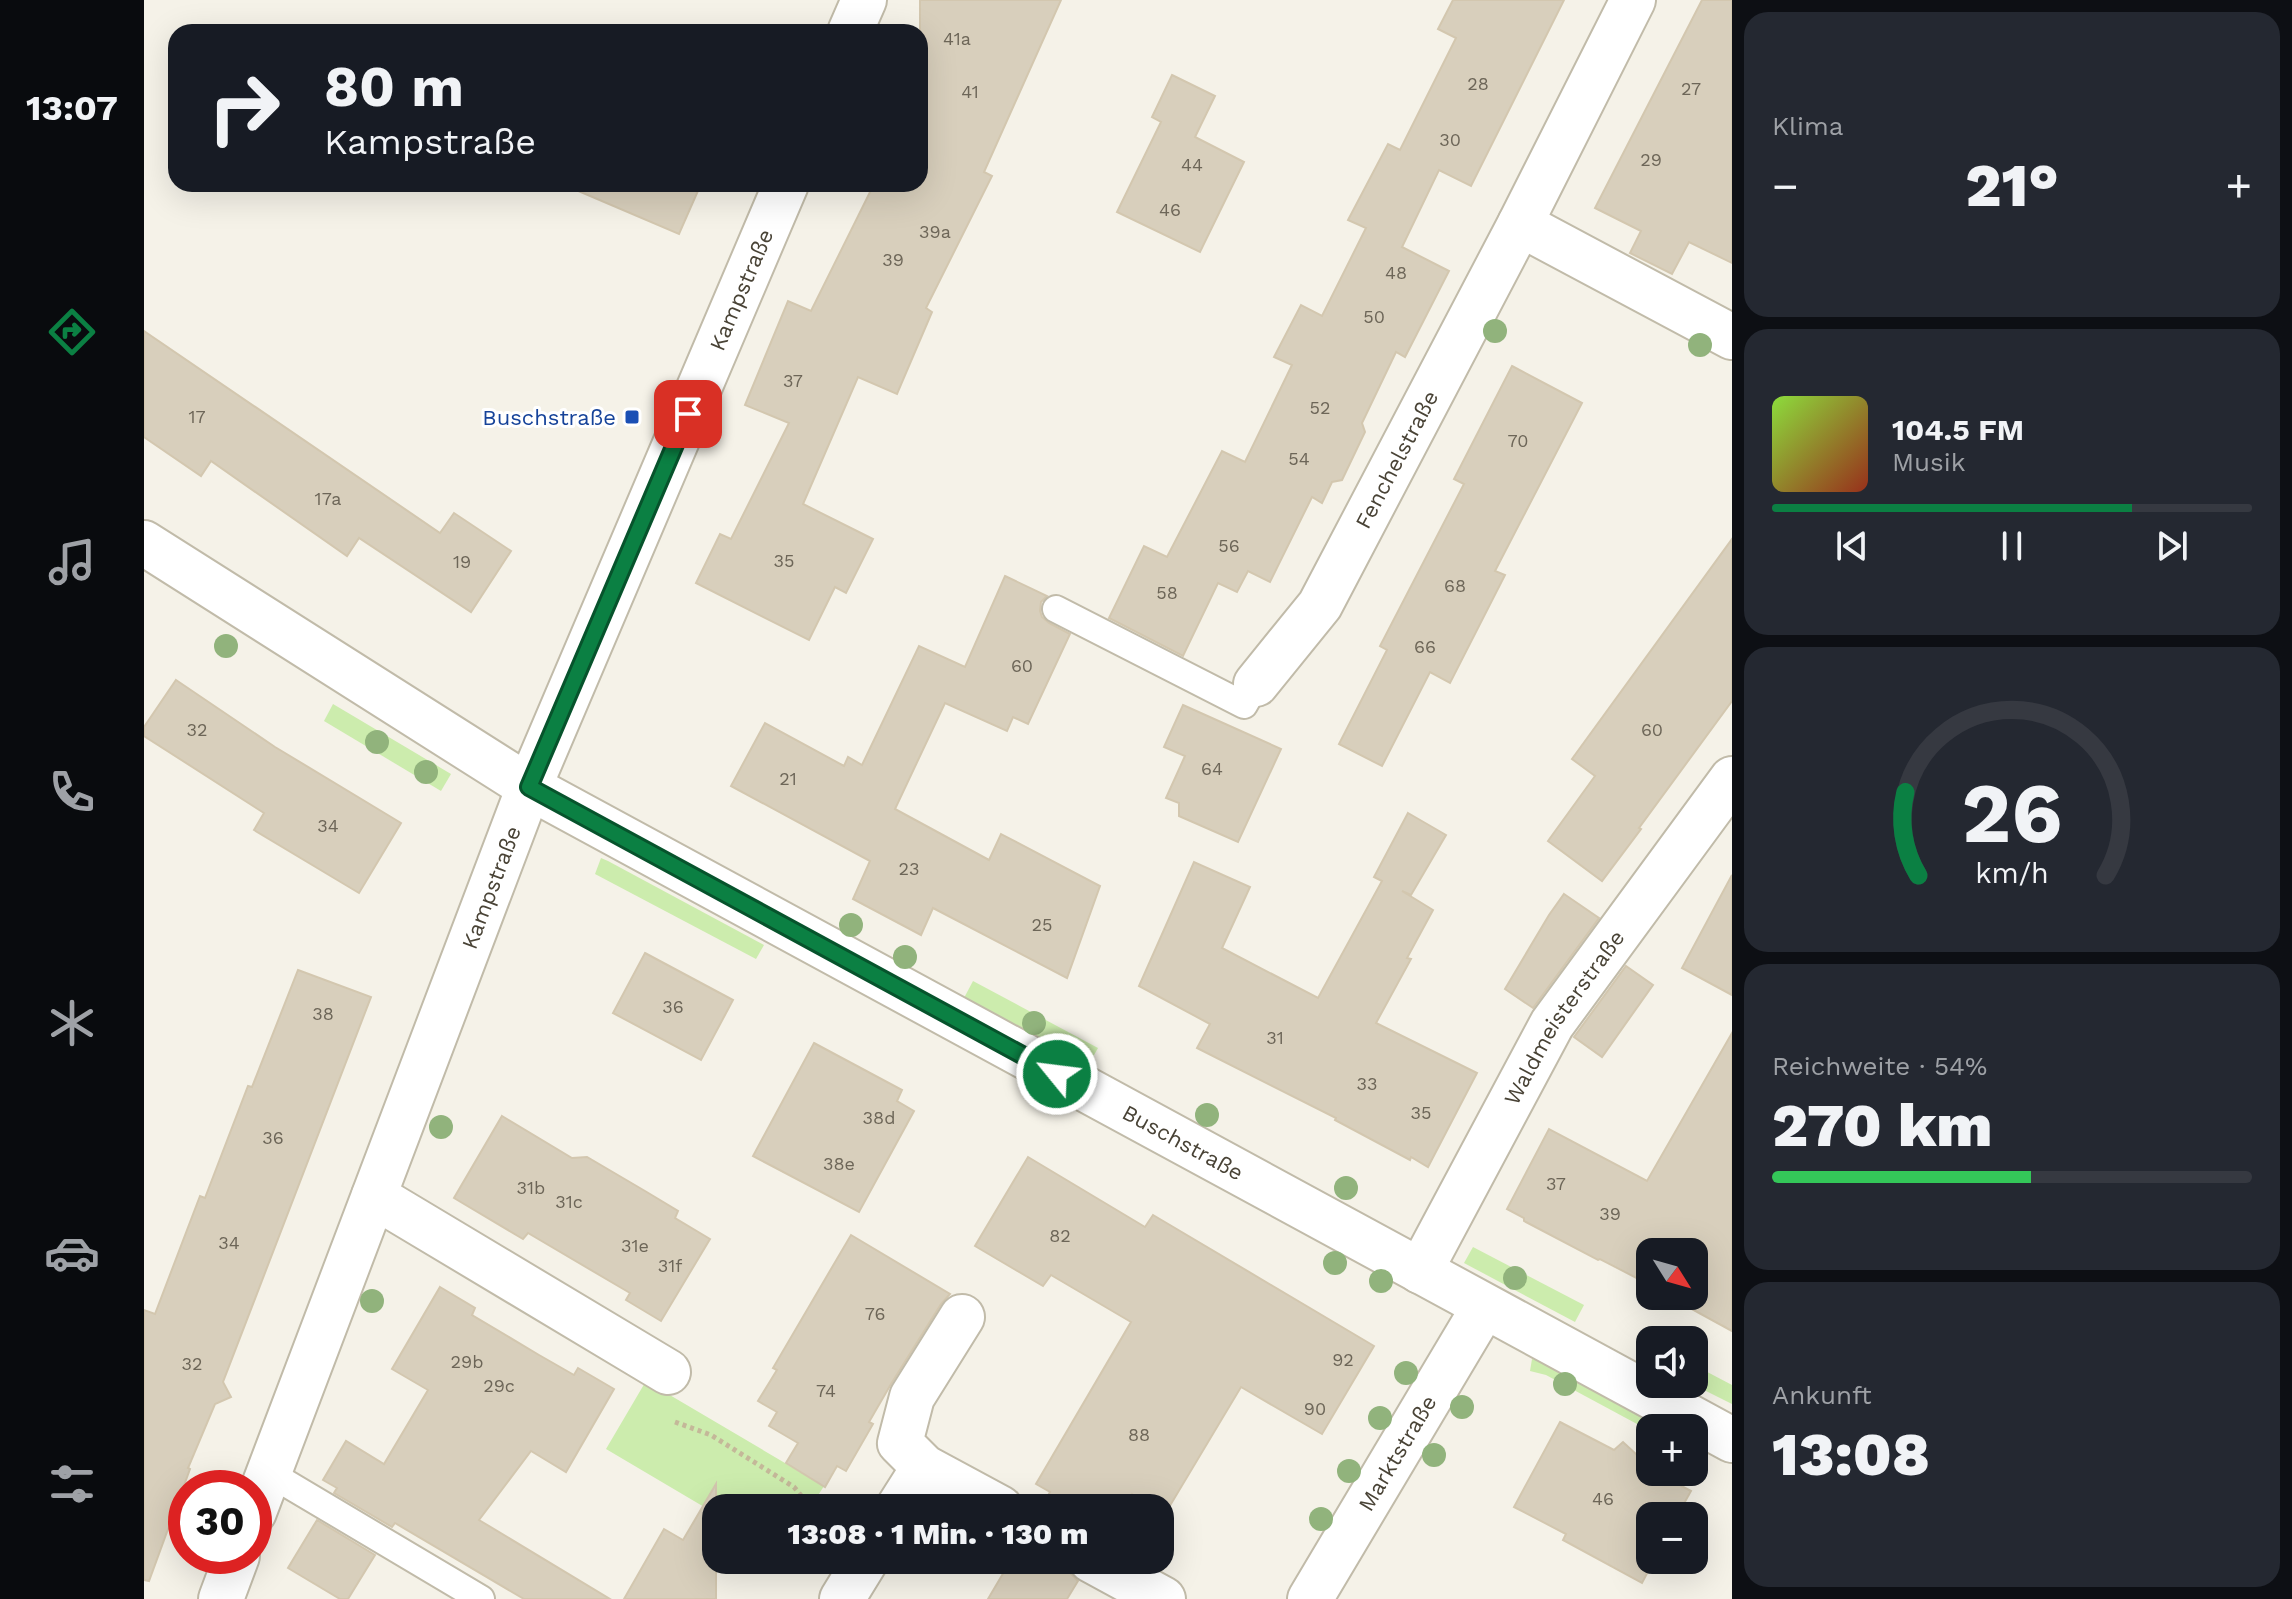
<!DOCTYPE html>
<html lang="de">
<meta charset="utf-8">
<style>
body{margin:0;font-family:"Work Sans",sans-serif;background:#242831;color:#f1f3f6;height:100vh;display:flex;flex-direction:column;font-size:30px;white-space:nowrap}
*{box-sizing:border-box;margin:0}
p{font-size:26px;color:#9ea1a6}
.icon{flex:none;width:44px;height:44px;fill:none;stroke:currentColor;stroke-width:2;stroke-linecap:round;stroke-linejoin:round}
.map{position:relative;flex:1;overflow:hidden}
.sheet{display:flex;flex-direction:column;gap:12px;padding:12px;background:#0d0f14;width:560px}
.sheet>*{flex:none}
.top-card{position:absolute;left:24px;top:24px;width:760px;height:168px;border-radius:24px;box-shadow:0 8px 32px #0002;background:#171b24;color:#f1f3f6;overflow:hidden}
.needle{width:52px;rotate:127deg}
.buttons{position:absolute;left:1492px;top:1238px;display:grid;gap:16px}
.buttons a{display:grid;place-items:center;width:72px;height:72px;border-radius:16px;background:#171b24;box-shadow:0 8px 32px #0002;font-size:40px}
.speed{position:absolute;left:24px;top:1470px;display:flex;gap:16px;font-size:40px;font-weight:700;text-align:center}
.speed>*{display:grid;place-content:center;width:104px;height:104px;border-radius:50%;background:#171b24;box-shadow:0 8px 32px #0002;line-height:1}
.speed .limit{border:12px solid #d22;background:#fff;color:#111}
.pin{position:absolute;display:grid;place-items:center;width:68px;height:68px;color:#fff;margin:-34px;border-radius:16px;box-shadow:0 4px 12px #0006}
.me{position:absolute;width:88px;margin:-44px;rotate:299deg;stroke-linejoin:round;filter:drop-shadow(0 0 6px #0008)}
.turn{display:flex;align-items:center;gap:28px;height:168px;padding:0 24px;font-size:36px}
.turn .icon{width:104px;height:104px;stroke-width:2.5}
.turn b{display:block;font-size:56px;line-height:68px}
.big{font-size:60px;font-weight:800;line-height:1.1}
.sheet .widget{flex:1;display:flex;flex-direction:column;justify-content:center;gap:12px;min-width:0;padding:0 28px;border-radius:24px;background:#242831}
.sheet .dial{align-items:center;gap:0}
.dial svg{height:208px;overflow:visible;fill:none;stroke:#363941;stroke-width:7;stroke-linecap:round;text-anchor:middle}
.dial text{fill:#f1f3f6;stroke:none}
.song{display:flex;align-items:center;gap:24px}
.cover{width:96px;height:96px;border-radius:12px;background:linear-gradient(135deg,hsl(90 70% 55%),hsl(10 70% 35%))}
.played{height:8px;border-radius:4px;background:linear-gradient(90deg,#0b8043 75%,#363941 75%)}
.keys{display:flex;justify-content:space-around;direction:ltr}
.heat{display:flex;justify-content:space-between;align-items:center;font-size:44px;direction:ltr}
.charge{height:12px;border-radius:6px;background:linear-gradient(90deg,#34c759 54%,#363941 0)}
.trip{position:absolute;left:558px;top:1494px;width:472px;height:80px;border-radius:24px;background:#171b24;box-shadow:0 8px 32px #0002;font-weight:800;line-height:80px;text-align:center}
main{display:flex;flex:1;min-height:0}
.dock{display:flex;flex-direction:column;width:144px;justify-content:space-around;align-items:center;background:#090b0e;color:#9ea1a6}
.dock .icon{width:56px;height:56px}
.dock .selected{color:#0b8043}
.dock b{font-size:36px;color:#f1f3f6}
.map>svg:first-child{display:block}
.green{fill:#ccecad}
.building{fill:#d8cfbc;stroke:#d3c7af;stroke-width:2}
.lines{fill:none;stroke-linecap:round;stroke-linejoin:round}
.service-casing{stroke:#c1bba9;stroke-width:30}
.minor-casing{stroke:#c1bba9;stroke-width:48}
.path{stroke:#c4b899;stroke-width:5;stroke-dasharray:4 4;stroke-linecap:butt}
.service{stroke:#fff;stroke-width:26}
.minor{stroke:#fff;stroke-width:44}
.tree{fill:#91b37c}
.route-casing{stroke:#07532c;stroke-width:20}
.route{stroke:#0b8043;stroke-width:14}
.transit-dot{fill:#1a4fb4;stroke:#fff;stroke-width:3}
.labels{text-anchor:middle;stroke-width:6;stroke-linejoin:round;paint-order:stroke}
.number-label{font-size:18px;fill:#6d6658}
.street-label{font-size:22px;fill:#494336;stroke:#fff}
.transit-label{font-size:22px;fill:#164399;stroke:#fff;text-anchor:end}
</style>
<main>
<nav class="dock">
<b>13:07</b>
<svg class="icon selected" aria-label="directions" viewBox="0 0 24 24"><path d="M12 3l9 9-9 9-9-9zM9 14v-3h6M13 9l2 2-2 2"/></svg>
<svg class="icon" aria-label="music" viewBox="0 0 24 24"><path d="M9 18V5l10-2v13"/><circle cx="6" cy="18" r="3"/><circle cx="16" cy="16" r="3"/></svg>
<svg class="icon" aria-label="phone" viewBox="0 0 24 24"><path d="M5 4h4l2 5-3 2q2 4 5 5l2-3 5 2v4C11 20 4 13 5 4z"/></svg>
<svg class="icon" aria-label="climate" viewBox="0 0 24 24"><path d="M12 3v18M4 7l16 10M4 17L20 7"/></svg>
<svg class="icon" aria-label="car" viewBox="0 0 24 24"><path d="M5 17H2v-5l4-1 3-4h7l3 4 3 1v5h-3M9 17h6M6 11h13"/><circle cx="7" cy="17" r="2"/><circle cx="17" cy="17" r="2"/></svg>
<svg class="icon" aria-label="filters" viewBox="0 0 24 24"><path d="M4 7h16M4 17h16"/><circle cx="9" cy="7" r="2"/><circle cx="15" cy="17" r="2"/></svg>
</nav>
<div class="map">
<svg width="1588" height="1599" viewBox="0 0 1588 1599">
<rect width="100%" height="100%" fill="#f5f2e8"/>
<g class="green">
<polygon points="189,704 307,774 297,791 180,721"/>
<polygon points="457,858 464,861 620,945 612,959 451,874"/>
<polygon points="829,981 954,1048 945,1064 820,998"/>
<polygon points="1329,1247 1440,1305 1431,1322 1320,1263"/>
<polygon points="1388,1359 1401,1361 1528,1428 1506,1428 1506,1431 1402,1375 1386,1371"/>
<polygon points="1550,1365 1588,1385 1588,1404 1548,1384 1550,1384"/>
<polygon points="502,1381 680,1486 666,1508 572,1508 572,1514 462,1449"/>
</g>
<g class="building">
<polygon points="776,0 917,0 840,172 848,176 782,308 788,312 753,394 714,377 659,504 729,539 702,593 691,587 665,640 552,583 576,534 587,539 645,423 601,405 644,301 667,311 730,184 776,184"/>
<polygon points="1309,0 1420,0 1327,186 1295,170 1258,247 1305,271 1261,357 1252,352 1218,423 1221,432 1198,480 1188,482 1178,503 1168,497 1126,582 1104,571 1093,592 1074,583 1039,656 965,618 1000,546 1023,557 1078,451 1101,462 1148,365 1130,357 1157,305 1178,316 1222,228 1204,220 1244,144 1256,150 1312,38 1294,29"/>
<polygon points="1558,0 1588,0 1588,263 1545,242 1528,274 1486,253 1497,231 1451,208"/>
<polygon points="1028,75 1071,96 1051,137 1100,162 1056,252 973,212 1017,122 1008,117"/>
<polygon points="418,184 557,184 535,234"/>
<polygon points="0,331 296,533 310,513 367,551 327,612 215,538 203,556 67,461 57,476 0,437"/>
<polygon points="1368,366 1438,403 1351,571 1361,575 1306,683 1286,672 1238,766 1195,744 1243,650 1236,646 1320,484 1310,479"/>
<polygon points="1588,539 1588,701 1495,828 1497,829 1458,881 1404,841 1451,776 1428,759"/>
<polygon points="861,576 903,596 897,602 896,611 898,617 905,623 926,634 884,724 869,717 863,731 801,703 751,809 845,860 857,834 956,886 923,978 789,908 777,935 709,899 726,861 587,786 621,723 700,766 704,757 718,765 775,646 821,667"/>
<polygon points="32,680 131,747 257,823 215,893 110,830 120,813 0,736 0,727"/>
<polygon points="1039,705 1137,749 1094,842 1035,816 1035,803 1022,798 1041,756 1020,747"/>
<polygon points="1264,813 1302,835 1267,895 1258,891 1289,910 1263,958 1267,959 1232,1023 1333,1073 1284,1167 1267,1157 1266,1160 1191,1120 1192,1118 1053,1048 1066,1024 995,986 1050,862 1106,887 1078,948 1174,998 1238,881 1230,877"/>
<polygon points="1588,875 1588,995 1538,968"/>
<polygon points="1420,894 1455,918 1389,1008 1361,989 1405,915"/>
<polygon points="501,953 589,1000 557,1060 469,1013"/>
<polygon points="1482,966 1509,985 1458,1057 1430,1037"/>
<polygon points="154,970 227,997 79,1382 87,1397 71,1404 44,1468 46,1469 5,1581 0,1580 0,1310 11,1314 56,1196 61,1198 104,1086 108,1087"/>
<polygon points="1588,1033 1588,1331 1535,1302 1536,1300 1528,1296 1550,1296 1550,1252 1506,1252 1506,1285 1456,1259 1454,1260 1380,1221 1380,1218 1363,1209 1405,1129 1503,1181"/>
<polygon points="670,1043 758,1090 753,1101 770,1111 715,1212 609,1156"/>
<polygon points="358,1116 428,1158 443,1157 501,1191 534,1211 531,1218 566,1239 517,1321 482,1300 486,1293 384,1233 379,1239 310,1198"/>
<polygon points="884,1157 1001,1227 1009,1215 1230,1346 1178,1434 1097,1387 1021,1514 1016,1511 1016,1508 1011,1508 988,1494 979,1508 897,1508 906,1492 892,1484 987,1322 907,1275 899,1286 831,1246"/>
<polygon points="707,1235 806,1294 797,1304 747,1384 725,1422 729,1424 702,1471 693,1466 681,1487 642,1463 654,1443 625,1426 633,1412 614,1401 633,1370 629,1368"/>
<polygon points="296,1287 331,1308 328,1315 395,1355 430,1375 434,1368 470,1389 422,1472 387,1451 335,1520 466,1599 380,1599 251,1523 248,1527 190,1493 193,1488 179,1480 202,1441 240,1464 284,1390 248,1369"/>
<polygon points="1416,1422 1470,1450 1479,1442 1506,1467 1506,1472 1511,1472 1547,1491 1533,1516 1506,1516 1506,1560 1510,1560 1498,1583 1419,1540 1422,1534 1370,1507"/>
<polygon points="572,1484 572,1599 480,1599 520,1529 539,1540"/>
<polygon points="173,1520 231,1555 204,1599 196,1599 144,1568"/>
<polygon points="867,1560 922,1560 925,1572 934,1581 923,1599 844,1599"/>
</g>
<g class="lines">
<g class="service-casing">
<g id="service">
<polyline points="912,609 1100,705 1112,684"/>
<polyline points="125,1473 337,1599"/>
</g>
</g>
<g class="minor-casing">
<g id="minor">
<polyline points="706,32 720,0"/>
<polyline points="1376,224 1588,337"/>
<path id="s1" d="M0,543L385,787L1588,1440"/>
<path id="s2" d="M1112,684L1176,605L1376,224L1489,0"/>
<polyline points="230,1196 524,1372"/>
<path id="s3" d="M1276,1271L1408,1024L1588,779"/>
<polyline points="818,1317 768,1397 756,1443 780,1467 856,1508"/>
<polyline points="754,1508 780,1467"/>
<path id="s4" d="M110,1512L385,787L642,184"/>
<polyline points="947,1560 1019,1599"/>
<polyline points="77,1599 93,1556"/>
<polyline points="698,1599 722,1560"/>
<path id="s5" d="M1166,1599L1340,1307"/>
</g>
</g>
<polyline class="path" points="531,1422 567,1435 650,1487 667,1508"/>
<use href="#service" class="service"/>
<use href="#minor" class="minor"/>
</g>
<g class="tree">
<circle cx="1351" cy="331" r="12"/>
<circle cx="1556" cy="345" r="12"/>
<circle cx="82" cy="646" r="12"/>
<circle cx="233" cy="742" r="12"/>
<circle cx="282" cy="772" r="12"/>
<circle cx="707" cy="925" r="12"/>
<circle cx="761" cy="957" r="12"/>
<circle cx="890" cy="1023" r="12"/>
<circle cx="1063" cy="1115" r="12"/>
<circle cx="297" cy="1127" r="12"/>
<circle cx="1202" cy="1188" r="12"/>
<circle cx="1191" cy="1263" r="12"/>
<circle cx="1371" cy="1278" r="12"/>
<circle cx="1237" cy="1281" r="12"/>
<circle cx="228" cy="1301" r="12"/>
<circle cx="1262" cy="1373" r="12"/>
<circle cx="1421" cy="1384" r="12"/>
<circle cx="1318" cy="1407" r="12"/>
<circle cx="1236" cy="1418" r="12"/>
<circle cx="1290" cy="1455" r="12"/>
<circle cx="1205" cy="1471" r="12"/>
<circle cx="1177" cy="1519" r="12"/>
</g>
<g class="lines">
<g class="route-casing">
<polyline id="route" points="544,414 385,787 913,1074"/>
</g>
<use href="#route" class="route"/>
</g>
<rect class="transit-dot" x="480" y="409" width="16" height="16" rx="4"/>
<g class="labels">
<g class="number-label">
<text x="813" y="45">41a</text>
<text x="1334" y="90">28</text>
<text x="1547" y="95">27</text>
<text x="826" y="98">41</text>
<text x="1306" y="146">30</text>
<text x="1507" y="166">29</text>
<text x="1048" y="171">44</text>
<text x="1026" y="216">46</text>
<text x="791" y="238">39a</text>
<text x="749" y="266">39</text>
<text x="1252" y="279">48</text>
<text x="1230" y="323">50</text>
<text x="649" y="387">37</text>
<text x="1176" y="414">52</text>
<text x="53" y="423">17</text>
<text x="1374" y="447">70</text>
<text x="1155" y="465">54</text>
<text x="184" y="505">17a</text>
<text x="1085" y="552">56</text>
<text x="640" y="567">35</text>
<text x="318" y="568">19</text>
<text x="1311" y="592">68</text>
<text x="1023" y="599">58</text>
<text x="1281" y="653">66</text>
<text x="878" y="672">60</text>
<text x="53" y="736">32</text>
<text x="1508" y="736">60</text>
<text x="1068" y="775">64</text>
<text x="644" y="785">21</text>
<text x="184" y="832">34</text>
<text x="765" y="875">23</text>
<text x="898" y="931">25</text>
<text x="529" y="1013">36</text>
<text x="179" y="1020">38</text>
<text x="1131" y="1044">31</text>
<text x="1223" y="1090">33</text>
<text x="1277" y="1119">35</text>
<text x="735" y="1124">38d</text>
<text x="129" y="1144">36</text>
<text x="695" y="1170">38e</text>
<text x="1412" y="1190">37</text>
<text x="387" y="1194">31b</text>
<text x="425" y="1208">31c</text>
<text x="1466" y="1220">39</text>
<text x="916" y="1242">82</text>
<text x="85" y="1249">34</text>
<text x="491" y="1252">31e</text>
<text x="526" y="1272">31f</text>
<text x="731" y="1320">76</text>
<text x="1199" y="1366">92</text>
<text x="323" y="1368">29b</text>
<text x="48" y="1370">32</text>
<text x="355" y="1392">29c</text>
<text x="682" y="1397">74</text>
<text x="1171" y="1415">90</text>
<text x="995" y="1441">88</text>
<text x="1459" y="1505">46</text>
</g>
<g class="street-label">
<text dy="8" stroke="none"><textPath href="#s4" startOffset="1316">Kampstraße</textPath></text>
<text dy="8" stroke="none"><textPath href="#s2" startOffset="266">Fenchelstraße</textPath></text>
<text dy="8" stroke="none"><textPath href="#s4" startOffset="668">Kampstraße</textPath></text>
<text dy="8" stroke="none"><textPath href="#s3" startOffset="292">Waldmeisterstraße</textPath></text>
<text dy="8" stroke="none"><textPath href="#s1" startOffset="1200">Buschstraße</textPath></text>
<text dy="8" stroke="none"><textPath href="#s5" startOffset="170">Marktstraße</textPath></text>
</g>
<g class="transit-label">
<text x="472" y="425">Buschstraße</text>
</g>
</g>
</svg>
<div class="buttons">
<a><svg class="needle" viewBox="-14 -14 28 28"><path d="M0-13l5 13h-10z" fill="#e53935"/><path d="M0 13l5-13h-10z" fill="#9ea1a6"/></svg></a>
<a><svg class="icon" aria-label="sound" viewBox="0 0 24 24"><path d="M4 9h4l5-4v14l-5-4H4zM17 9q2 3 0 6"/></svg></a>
<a>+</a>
<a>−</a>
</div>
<div class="speed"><div class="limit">30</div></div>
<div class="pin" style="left:544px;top:414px;background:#d93025"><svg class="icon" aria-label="arrive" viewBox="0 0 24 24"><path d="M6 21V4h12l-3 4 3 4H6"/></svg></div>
<svg class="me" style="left:913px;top:1074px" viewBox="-20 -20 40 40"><circle r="17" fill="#0b8043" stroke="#fff" stroke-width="3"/><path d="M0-11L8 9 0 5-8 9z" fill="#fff"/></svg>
<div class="trip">13:08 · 1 Min. · 130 m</div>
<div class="top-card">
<div class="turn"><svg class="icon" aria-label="right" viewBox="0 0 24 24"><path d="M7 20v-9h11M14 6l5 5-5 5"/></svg><div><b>80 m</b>Kampstraße</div></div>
</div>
</div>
<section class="sheet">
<div class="widget"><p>Klima</p>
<div class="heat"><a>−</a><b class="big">21°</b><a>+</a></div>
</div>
<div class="widget">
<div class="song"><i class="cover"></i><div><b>104.5 FM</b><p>Musik</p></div></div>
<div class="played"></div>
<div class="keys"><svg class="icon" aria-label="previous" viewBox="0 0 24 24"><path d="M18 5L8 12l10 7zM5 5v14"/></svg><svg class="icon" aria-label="pause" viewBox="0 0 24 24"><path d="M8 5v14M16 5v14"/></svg><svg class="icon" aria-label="next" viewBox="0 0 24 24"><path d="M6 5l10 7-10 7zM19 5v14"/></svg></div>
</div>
<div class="widget dial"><svg viewBox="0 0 100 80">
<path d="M14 69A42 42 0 1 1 86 69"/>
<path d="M14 69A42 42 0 0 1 9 37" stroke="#0b8043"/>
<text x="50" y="56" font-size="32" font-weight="700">26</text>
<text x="50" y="72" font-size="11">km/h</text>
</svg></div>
<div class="widget"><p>Reichweite · 54%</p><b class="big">270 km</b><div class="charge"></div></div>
<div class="widget"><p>Ankunft</p><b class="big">13:08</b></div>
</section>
</main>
